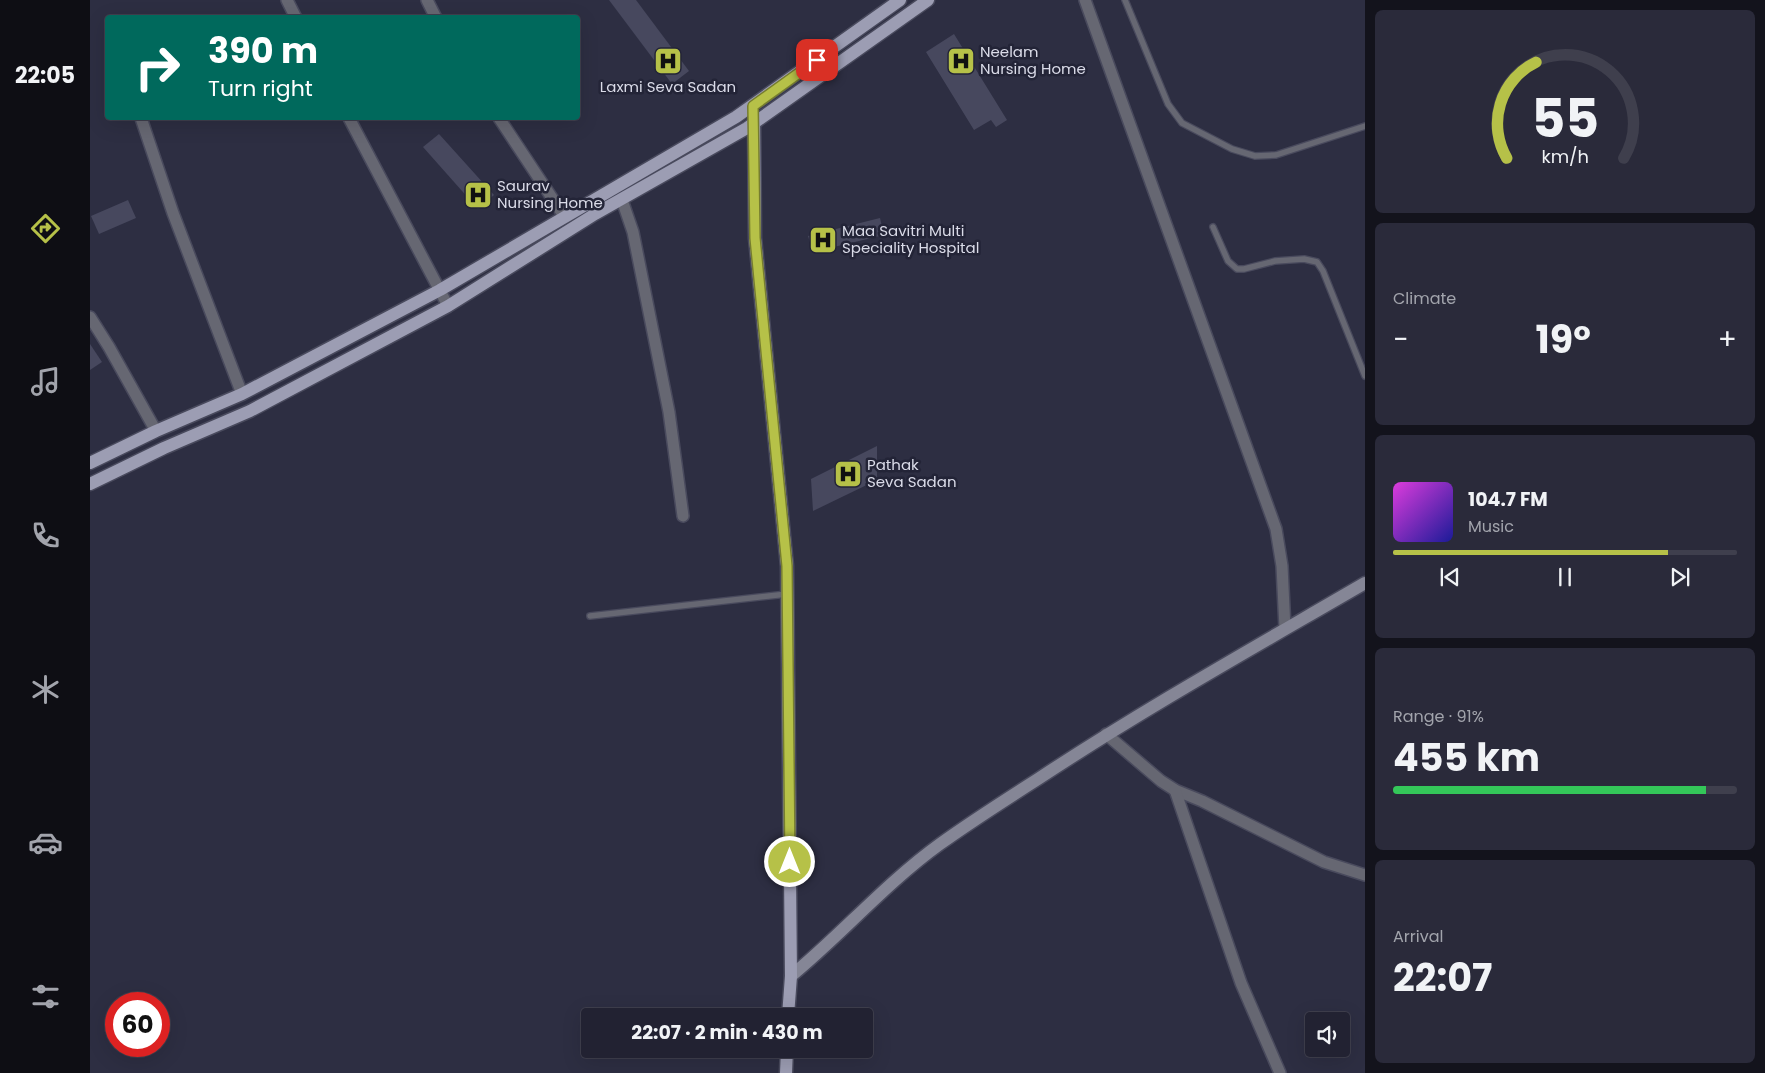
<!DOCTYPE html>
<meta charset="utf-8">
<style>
body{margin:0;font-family:Poppins,sans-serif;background:#2a2a3a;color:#f1f3f6;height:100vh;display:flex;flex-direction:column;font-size:19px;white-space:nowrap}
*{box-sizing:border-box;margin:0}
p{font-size:16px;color:#a2a4ac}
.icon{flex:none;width:28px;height:28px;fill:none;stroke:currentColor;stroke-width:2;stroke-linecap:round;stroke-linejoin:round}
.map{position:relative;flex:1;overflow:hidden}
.details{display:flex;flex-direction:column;gap:10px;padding:10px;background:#13131c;width:400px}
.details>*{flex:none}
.banner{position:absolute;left:15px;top:15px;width:475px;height:105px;border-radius:5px;box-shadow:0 5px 20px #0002,0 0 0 1px #3f3f4d;background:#00695c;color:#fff;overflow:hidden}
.controls{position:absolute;left:1215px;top:1012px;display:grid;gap:10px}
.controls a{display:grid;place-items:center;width:45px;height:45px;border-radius:5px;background:#222232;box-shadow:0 5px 20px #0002,0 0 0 1px #3f3f4d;font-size:25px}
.speed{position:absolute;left:15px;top:992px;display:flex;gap:10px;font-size:25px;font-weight:700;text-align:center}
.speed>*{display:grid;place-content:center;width:65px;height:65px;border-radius:50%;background:#222232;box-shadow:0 5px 20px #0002,0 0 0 1px #3f3f4d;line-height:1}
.speed .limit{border:8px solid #d22;background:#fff;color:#111}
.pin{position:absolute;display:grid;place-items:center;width:42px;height:42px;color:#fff;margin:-21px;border-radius:10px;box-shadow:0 2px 8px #0006}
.me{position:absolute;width:55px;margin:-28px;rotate:0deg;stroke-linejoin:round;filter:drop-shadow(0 0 4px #0008)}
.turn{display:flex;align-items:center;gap:18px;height:105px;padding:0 20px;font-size:22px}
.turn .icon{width:65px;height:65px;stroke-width:2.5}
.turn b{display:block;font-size:35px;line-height:42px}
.big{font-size:38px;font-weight:700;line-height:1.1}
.details .widget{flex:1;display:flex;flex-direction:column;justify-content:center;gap:8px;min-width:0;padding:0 18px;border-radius:8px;background:#2a2a3a}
.details .dial{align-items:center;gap:0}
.dial svg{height:130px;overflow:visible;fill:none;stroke:#3f3f4d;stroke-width:7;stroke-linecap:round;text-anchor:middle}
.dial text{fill:#f1f3f6;stroke:none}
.song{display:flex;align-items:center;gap:15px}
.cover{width:60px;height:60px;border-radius:8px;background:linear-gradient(135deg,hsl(300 70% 55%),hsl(240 70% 35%))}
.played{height:5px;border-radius:2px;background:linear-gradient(90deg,#b6c148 80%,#3f3f4d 80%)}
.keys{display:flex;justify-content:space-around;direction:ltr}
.heat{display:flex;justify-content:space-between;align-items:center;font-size:28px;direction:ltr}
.charge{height:8px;border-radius:4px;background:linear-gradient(90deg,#34c759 91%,#3f3f4d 0)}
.trip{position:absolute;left:491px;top:1008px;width:292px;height:50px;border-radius:5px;background:#222232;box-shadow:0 5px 20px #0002,0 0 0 1px #3f3f4d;font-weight:700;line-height:50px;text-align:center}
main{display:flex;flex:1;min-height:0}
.tabs{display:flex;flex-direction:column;width:90px;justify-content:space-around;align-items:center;background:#0e0e14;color:#a2a4ac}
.tabs .icon{width:35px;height:35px}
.tabs .current{color:#b6c148}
.tabs b{font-size:22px;color:#f1f3f6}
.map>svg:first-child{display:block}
.building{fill:#47485e}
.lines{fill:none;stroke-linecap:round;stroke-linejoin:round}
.lane-casing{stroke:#494a5d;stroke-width:8}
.street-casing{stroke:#494a5d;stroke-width:14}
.secondary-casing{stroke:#494a5d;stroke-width:15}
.primary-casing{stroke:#494a5d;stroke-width:15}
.lane{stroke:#666772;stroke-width:5.5}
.street{stroke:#666772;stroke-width:11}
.secondary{stroke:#858696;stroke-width:12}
.primary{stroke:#9c9db3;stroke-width:12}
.route-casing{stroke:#767d2f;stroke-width:12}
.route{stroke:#b6c148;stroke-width:9}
.labels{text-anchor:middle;stroke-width:5;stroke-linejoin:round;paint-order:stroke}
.poi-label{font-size:15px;fill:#dadbe8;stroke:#232437;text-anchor:start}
</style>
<main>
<nav class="tabs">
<b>22:05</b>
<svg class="icon current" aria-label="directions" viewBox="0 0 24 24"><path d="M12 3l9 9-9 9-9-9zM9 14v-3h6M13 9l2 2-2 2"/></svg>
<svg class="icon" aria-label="music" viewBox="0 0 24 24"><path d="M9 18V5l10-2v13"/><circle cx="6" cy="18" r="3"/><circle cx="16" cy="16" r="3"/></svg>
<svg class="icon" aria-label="phone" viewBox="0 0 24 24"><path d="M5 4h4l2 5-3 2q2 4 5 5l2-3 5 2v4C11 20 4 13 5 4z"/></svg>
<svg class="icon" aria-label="climate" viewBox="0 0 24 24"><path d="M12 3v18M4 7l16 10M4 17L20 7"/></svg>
<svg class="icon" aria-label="car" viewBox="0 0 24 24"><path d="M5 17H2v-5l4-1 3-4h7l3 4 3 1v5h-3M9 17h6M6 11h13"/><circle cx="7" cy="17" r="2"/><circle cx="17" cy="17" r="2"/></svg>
<svg class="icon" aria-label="filters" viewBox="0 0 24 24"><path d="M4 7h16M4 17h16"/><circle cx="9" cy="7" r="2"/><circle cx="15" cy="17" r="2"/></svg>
</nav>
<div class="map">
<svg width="1275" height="1073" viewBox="0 0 1275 1073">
<rect width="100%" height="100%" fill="#2d2e42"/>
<g class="building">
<polygon points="519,0 546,0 599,71 582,84"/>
<polygon points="864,34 917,120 906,127 901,120 884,130 836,52"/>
<polygon points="349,134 404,195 388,209 333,147"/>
<polygon points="38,200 46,218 9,234 1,216"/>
<polygon points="790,218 794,235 723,252 718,236"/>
<polygon points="0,344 12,362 0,370"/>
<polygon points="787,446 787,480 723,511 721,479"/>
</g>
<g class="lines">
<g class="lane-casing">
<g id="lane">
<polyline points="1035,0 1078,104 1092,123 1142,149 1165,156 1186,155 1275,126"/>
<polyline points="1123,227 1138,261 1147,269 1154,269 1185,261 1214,259 1227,262 1233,271 1275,376"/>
<polyline points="500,616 697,594"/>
</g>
</g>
<g class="street-casing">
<g id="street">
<polyline points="197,0 206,18"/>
<polyline points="337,0 346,18"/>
<polyline points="995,0 1186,529 1192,566 1195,629"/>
<polyline points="51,118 83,213 152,394"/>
<polyline points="259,118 358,306"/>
<polyline points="409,118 474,216"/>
<polyline points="532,200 543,232 579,412 593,516"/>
<polyline points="0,317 19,347 66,431"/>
<polyline points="1016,734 1071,781 1085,790 1112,801 1234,862 1275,875"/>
<polyline points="1085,790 1151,983 1190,1073"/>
</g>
</g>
<g class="secondary-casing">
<path id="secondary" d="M701,976C752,934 796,883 850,844C882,821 915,800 948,779C1054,709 1165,647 1275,583"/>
</g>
<g class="primary-casing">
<g id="primary">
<polyline points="664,116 665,238 697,566 701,976 698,1016"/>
<polyline points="0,463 66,431 152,394 350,290 646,117 810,0"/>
<polyline points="0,484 74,448 160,411 358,306 505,214 657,128 838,0"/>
<polyline points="696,1073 697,1049"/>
</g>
</g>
<use href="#lane" class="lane"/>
<use href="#street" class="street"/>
<use href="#secondary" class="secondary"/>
<use href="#primary" class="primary"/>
</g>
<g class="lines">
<g class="route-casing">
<polyline id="route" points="700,862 697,566 665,238 663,106 727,60"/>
</g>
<use href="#route" class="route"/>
</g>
<defs>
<g id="hospital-square" transform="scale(1.4375)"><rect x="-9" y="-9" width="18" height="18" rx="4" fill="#b6c148" stroke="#232437"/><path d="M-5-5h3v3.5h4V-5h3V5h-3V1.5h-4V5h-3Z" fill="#111"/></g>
</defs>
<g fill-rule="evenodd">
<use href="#hospital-square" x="578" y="61"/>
<use href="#hospital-square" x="871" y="61"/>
<use href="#hospital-square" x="388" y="195"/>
<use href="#hospital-square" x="733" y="240"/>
<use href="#hospital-square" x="758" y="474"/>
</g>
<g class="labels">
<g class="poi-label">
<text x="890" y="57">Neelam<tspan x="890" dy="17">Nursing Home</tspan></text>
<text x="578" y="92" text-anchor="middle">Laxmi Seva Sadan</text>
<text x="407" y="191">Saurav<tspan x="407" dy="17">Nursing Home</tspan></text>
<text x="752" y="236">Maa Savitri Multi<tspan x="752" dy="17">Speciality Hospital</tspan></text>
<text x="777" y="470">Pathak<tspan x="777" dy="17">Seva Sadan</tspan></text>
</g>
</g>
</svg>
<div class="controls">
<a><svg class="icon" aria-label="sound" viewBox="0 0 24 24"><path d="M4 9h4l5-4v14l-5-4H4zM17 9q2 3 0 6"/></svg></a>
</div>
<div class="speed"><div class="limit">60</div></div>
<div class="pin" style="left:727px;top:60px;background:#d93025"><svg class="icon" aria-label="arrive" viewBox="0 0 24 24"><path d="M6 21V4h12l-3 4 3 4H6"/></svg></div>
<svg class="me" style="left:700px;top:862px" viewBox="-20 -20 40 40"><circle r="17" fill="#b6c148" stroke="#fff" stroke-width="3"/><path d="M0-11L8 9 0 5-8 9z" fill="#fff"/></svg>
<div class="trip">22:07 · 2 min · 430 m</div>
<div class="banner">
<div class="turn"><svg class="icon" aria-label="right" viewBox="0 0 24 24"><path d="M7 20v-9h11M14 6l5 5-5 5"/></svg><div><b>390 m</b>Turn right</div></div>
</div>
</div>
<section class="details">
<div class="widget dial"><svg viewBox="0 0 100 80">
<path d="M14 69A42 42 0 1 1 86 69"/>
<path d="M14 69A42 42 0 0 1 32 10" stroke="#b6c148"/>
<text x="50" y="56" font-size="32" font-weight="700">55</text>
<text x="50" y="72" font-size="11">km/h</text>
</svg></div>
<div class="widget"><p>Climate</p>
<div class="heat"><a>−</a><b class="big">19°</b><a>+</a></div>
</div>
<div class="widget">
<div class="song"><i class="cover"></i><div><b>104.7 FM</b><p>Music</p></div></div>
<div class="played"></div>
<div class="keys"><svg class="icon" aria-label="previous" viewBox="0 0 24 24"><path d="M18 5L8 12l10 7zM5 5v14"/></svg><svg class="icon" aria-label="pause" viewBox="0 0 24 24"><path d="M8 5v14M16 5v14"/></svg><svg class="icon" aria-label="next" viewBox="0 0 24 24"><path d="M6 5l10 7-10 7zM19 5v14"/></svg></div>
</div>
<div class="widget"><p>Range · 91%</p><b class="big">455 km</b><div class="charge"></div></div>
<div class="widget"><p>Arrival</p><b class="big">22:07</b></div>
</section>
</main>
